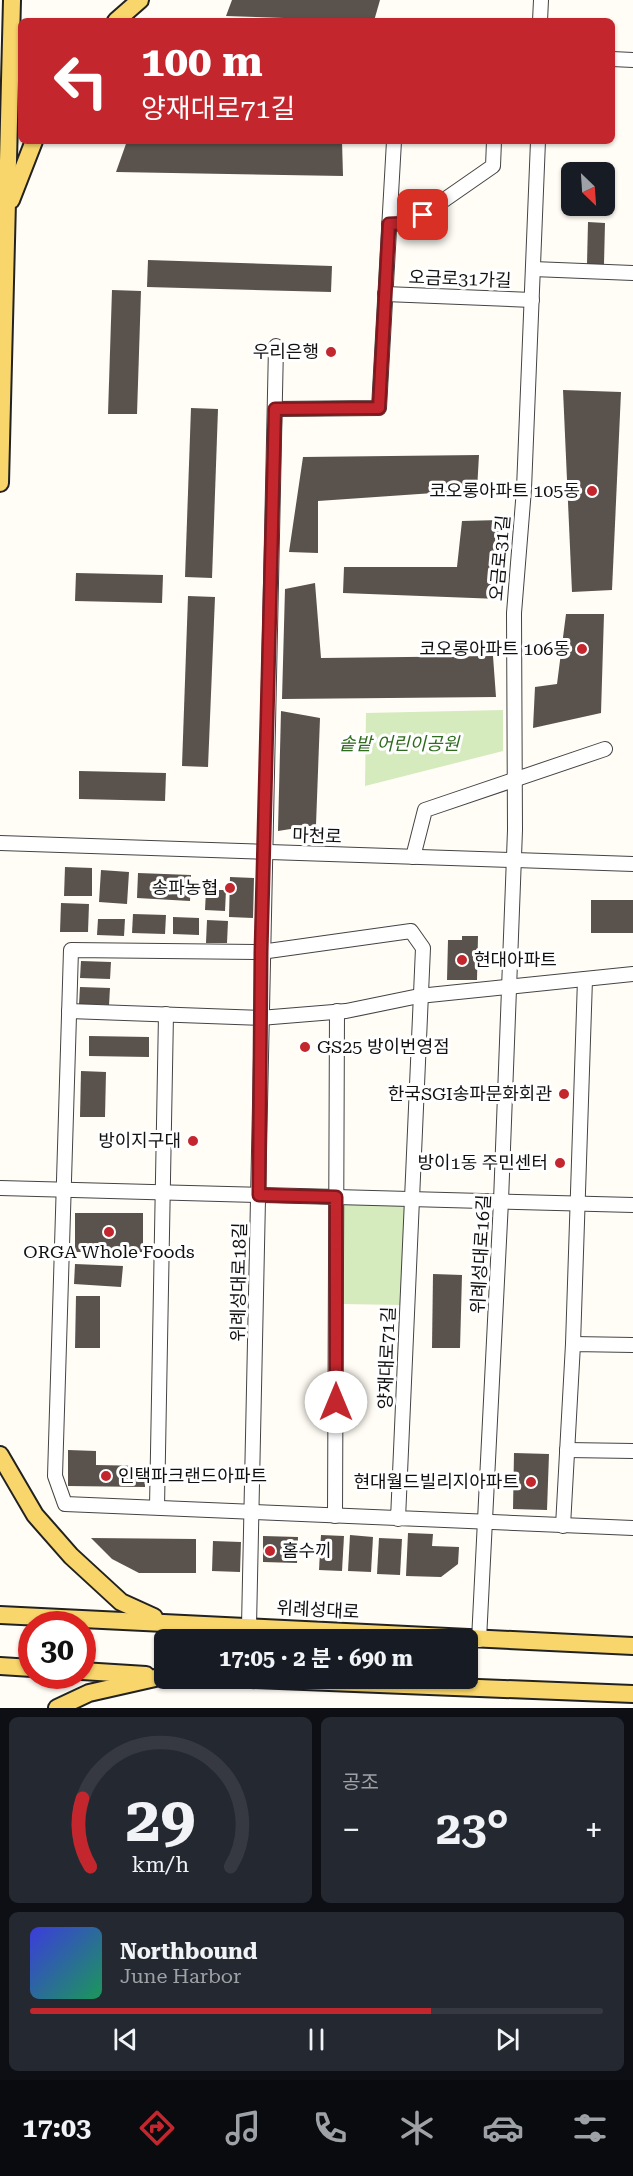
<!DOCTYPE html>
<html lang="ko">
<meta charset="utf-8">
<style>
body{margin:0;font-family:"Roboto Serif","Noto Sans KR",serif;background:#242831;color:#f1f3f6;height:100vh;display:flex;flex-direction:column;font-size:22px;white-space:nowrap}
*{box-sizing:border-box;margin:0}
p{font-size:20px;color:#9ea1a6}
.icon{flex:none;width:33px;height:33px;fill:none;stroke:currentColor;stroke-width:2;stroke-linecap:round;stroke-linejoin:round}
.map{position:relative;height:1708px;overflow:hidden}
.sheet{display:flex;flex-direction:column;gap:9px;padding:9px;background:#0d0f14;flex:1}
.sheet>*{flex:none}
.top-card{position:absolute;left:18px;top:18px;width:597px;height:126px;border-radius:9px;box-shadow:0 2px 4px #0004;background:#c4262e;color:#fff;overflow:hidden}
.needle{width:39px;rotate:155deg}
.fabs{position:absolute;left:561px;top:162px;display:grid;gap:12px}
.fabs a{display:grid;place-items:center;width:54px;height:54px;border-radius:9px;background:#171b24;box-shadow:0 2px 4px #0004;font-size:30px}
.speed{position:absolute;left:18px;top:1611px;display:flex;gap:12px;font-size:30px;font-weight:700;text-align:center}
.speed>*{display:grid;place-content:center;width:78px;height:78px;border-radius:50%;background:#171b24;box-shadow:0 2px 4px #0004;line-height:1}
.speed .limit{border:9px solid #d22;background:#fff;color:#111}
.pin{position:absolute;display:grid;place-items:center;width:51px;height:51px;color:#fff;margin:-26px;border-radius:12px;box-shadow:0 3px 9px #0006}
.me{position:absolute;width:66px;margin:-33px;rotate:0deg;stroke-linejoin:round;filter:drop-shadow(0 0 4px #0008)}
.turn{display:flex;align-items:center;gap:21px;height:126px;padding:0 24px;font-size:27px}
.turn .icon{width:78px;height:78px;stroke-width:2.5}
.turn b{display:block;font-size:42px;line-height:51px}
.big{font-size:45px;font-weight:700;line-height:1.1}
.sheet .tile{flex:1;display:flex;flex-direction:column;justify-content:center;gap:9px;min-width:0;padding:0 21px;border-radius:9px;background:#242831}
.sheet .dial{align-items:center;gap:0}
.dial svg{height:156px;overflow:visible;fill:none;stroke:#363941;stroke-width:7;stroke-linecap:round;text-anchor:middle}
.dial text{fill:#f1f3f6;stroke:none}
.song{display:flex;align-items:center;gap:18px}
.cover{width:72px;height:72px;border-radius:9px;background:linear-gradient(135deg,hsl(240 70% 55%),hsl(150 70% 35%))}
.played{height:6px;border-radius:3px;background:linear-gradient(90deg,#c4262e 70%,#363941 70%)}
.keys{display:flex;justify-content:space-around;direction:ltr}
.heat{display:flex;justify-content:space-between;align-items:center;font-size:33px;direction:ltr}
.sheet .tiles{flex:1;display:grid;gap:9px;grid-template-columns:1fr 1fr}
.tile:last-child{grid-column:span 2}
.trip{position:absolute;left:154px;top:1629px;width:324px;height:60px;border-radius:9px;background:#171b24;box-shadow:0 2px 4px #0004;font-weight:700;line-height:60px;text-align:center}
.menu{display:flex;height:96px;justify-content:space-around;align-items:center;background:#090b0e;color:#9ea1a6}
.menu .icon{width:42px;height:42px}
.menu .selected{color:#c4262e}
.menu b{font-size:27px;color:#f1f3f6}
.map>svg:first-child{display:block}
.green{fill:#d5ebbd}
.building{fill:#5a524d}
.lines{fill:none;stroke-linecap:round;stroke-linejoin:round}
.minor-casing{stroke:#444;stroke-width:16}
.major-casing{stroke:#222;stroke-width:20}
.minor{stroke:#fff;stroke-width:14}
.major{stroke:#f9d66b;stroke-width:16}
.route-casing{stroke:#7f191e;stroke-width:15}
.route{stroke:#c4262e;stroke-width:10}
.poi-dot{fill:#c4262e;stroke:#fff;stroke-width:2}
.labels{text-anchor:middle;stroke-width:6;stroke-linejoin:round;paint-order:stroke}
.street-label{font-size:18px;fill:#111;stroke:#fff}
.poi-label{font-size:18px;fill:#111;stroke:#fff;text-anchor:end}
.park-label{font-size:18px;font-style:italic;fill:#2f6b1f;stroke:#fff}
</style>
<div class="map">
<svg width="633" height="1708" viewBox="0 0 633 1708">
<rect width="100%" height="100%" fill="#fffdf5"/>
<g class="green">
<polygon points="503,710 503,751 365,786 366,713"/>
<polygon points="343,1198 405,1199 403,1305 341,1304"/>
</g>
<g class="building">
<polygon points="232,0 380,0 374,21 226,16"/>
<polygon points="127,141 342,141 343,176 116,172"/>
<polygon points="588,222 605,223 604,264 587,264"/>
<polygon points="148,260 332,266 331,292 147,287"/>
<polygon points="112,290 141,291 137,414 108,414"/>
<polygon points="563,390 621,392 612,590 572,592"/>
<polygon points="191,408 218,409 212,578 185,577"/>
<polygon points="479,455 477,490 318,501 318,553 289,552 303,457"/>
<polygon points="500,520 499,599 343,593 344,567 457,567 462,521"/>
<polygon points="76,573 163,575 162,603 75,601"/>
<polygon points="315,583 321,658 493,656 496,697 282,699 285,589"/>
<polygon points="188,596 215,597 208,767 182,766"/>
<polygon points="566,614 604,614 601,713 533,728 535,687 557,684"/>
<polygon points="281,711 320,718 316,825 278,831"/>
<polygon points="79,771 166,773 165,801 79,799"/>
<polygon points="65,867 92,868 92,896 64,896"/>
<polygon points="101,870 129,872 127,904 99,902"/>
<polygon points="138,873 191,875 190,901 137,898"/>
<polygon points="230,877 254,878 253,918 229,917"/>
<polygon points="206,890 226,890 225,911 205,910"/>
<rect x="591" y="900" width="42" height="33"/>
<polygon points="61,903 89,904 88,932 60,932"/>
<polygon points="133,914 166,915 165,934 132,933"/>
<polygon points="173,917 199,918 199,935 173,934"/>
<polygon points="98,919 125,919 124,936 97,935"/>
<polygon points="207,920 228,921 227,943 206,943"/>
<polygon points="462,936 478,936 477,980 447,980 448,940 462,940"/>
<polygon points="81,961 111,962 110,979 80,978"/>
<polygon points="80,987 110,988 109,1005 79,1004"/>
<polygon points="89,1036 149,1037 149,1057 89,1056"/>
<polygon points="81,1071 106,1072 105,1117 80,1117"/>
<rect x="75" y="1213" width="68" height="39"/>
<polygon points="75,1264 123,1266 121,1287 74,1284"/>
<polygon points="433,1274 462,1275 460,1348 432,1348"/>
<polygon points="76,1296 100,1296 100,1348 75,1348"/>
<polygon points="68,1450 96,1451 96,1465 145,1466 145,1487 68,1486"/>
<polygon points="514,1453 549,1454 547,1510 513,1509"/>
<polygon points="408,1533 433,1534 432,1546 459,1547 458,1564 441,1577 406,1576"/>
<polygon points="321,1535 344,1536 342,1571 319,1570"/>
<polygon points="350,1535 373,1537 371,1572 348,1571"/>
<polygon points="263,1536 298,1537 297,1563 263,1562"/>
<polygon points="91,1538 196,1539 196,1573 139,1573 112,1559"/>
<polygon points="379,1538 402,1539 400,1575 377,1574"/>
<polygon points="213,1541 241,1542 240,1572 212,1571"/>
</g>
<g class="lines">
<g class="minor-casing">
<g id="minor">
<polyline points="540,21 541,0"/>
<polyline points="612,59 633,60"/>
<polyline points="389,224 411,223 493,166 494,141"/>
<polyline points="533,269 633,273"/>
<polyline points="385,294 532,300"/>
<polyline points="275,409 379,408 394,141"/>
<polyline points="0,843 633,864"/>
<polyline points="413,857 425,810 605,749"/>
<polyline points="69,1011 260,1018 346,1011 419,996 633,974"/>
<polyline points="0,1188 633,1205"/>
<polyline points="573,1344 585,979"/>
<polyline points="567,1450 633,1451"/>
<polyline points="157,1507 166,1014"/>
<polyline points="335,1516 337,1011"/>
<polyline points="398,1519 423,948 411,931 261,952 71,950 55,1476 65,1504 633,1528"/>
<polyline points="563,1526 573,1344 633,1345"/>
<polyline points="249,1626 276,346"/>
<polyline points="479,1640 501,1201 515,830 514,613 524,489 538,141"/>
</g>
</g>
<g class="major-casing">
<g id="major">
<polyline points="116,21 140,0"/>
<polyline points="11,200 34,141"/>
<polyline points="0,483 12,0"/>
<polyline points="0,1455 35,1515 71,1556 121,1602 154,1617"/>
<polyline points="0,1615 633,1646"/>
<polyline points="0,1666 32,1668"/>
<polyline points="82,1671 146,1675"/>
<polyline points="226,1678 633,1694"/>
<polyline points="57,1708 89,1693 164,1676"/>
</g>
</g>
<use href="#minor" class="minor"/>
<use href="#major" class="major"/>
</g>
<g class="lines">
<g class="route-casing">
<polyline id="route" points="336,1402 336,1197 259,1195 261,952 275,409 379,408 389,224 411,223 423,215"/>
</g>
<use href="#route" class="route"/>
</g>
<g class="poi-dot">
<circle cx="331" cy="352" r="6"/>
<circle cx="592" cy="491" r="6"/>
<circle cx="582" cy="649" r="6"/>
<circle cx="230" cy="888" r="6"/>
<circle cx="462" cy="960" r="6"/>
<circle cx="305" cy="1047" r="6"/>
<circle cx="564" cy="1094" r="6"/>
<circle cx="193" cy="1141" r="6"/>
<circle cx="560" cy="1163" r="6"/>
<circle cx="109" cy="1232" r="6"/>
<circle cx="106" cy="1476" r="6"/>
<circle cx="531" cy="1482" r="6"/>
<circle cx="270" cy="1551" r="6"/>
</g>
<g class="labels">
<g class="street-label">
<text transform="translate(460 279) rotate(2)" y="6">오금로31가길</text>
<text transform="translate(500 558) rotate(-85)" y="6">오금로31길</text>
<text transform="translate(317 836) rotate(2)" y="6">마천로</text>
<text transform="translate(481 1254) rotate(-87)" y="6">위례성대로16길</text>
<text transform="translate(239 1282) rotate(-89)" y="6">위례성대로18길</text>
<text transform="translate(387 1358) rotate(-88)" y="6">양재대로71길</text>
<text transform="translate(318 1610) rotate(3)" y="6">위례성대로</text>
</g>
<g class="poi-label">
<text x="319" y="358">우리은행</text>
<text x="580" y="497">코오롱아파트 105동</text>
<text x="570" y="655">코오롱아파트 106동</text>
<text x="218" y="894">송파농협</text>
<text x="474" y="966" text-anchor="start">현대아파트</text>
<text x="317" y="1053" text-anchor="start">GS25 방이번영점</text>
<text x="552" y="1100">한국SGI송파문화회관</text>
<text x="181" y="1147">방이지구대</text>
<text x="548" y="1169">방이1동 주민센터</text>
<text x="109" y="1258" text-anchor="middle">ORGA Whole Foods</text>
<text x="118" y="1482" text-anchor="start">인택파크랜드아파트</text>
<text x="519" y="1488">현대월드빌리지아파트</text>
<text x="282" y="1557" text-anchor="start">홈수끼</text>
</g>
<g class="park-label">
<text x="399" y="750">솥밭 어린이공원</text>
</g>
</g>
</svg>
<div class="fabs">
<a><svg class="needle" viewBox="-14 -14 28 28"><path d="M0-13l5 13h-10z" fill="#e53935"/><path d="M0 13l5-13h-10z" fill="#9ea1a6"/></svg></a>
</div>
<div class="speed"><div class="limit">30</div></div>
<div class="pin" style="left:423px;top:215px;background:#d93025"><svg class="icon" aria-label="arrive" viewBox="0 0 24 24"><path d="M6 21V4h12l-3 4 3 4H6"/></svg></div>
<svg class="me" style="left:336px;top:1402px" viewBox="-20 -20 40 40"><circle r="19" fill="#fff"/><path d="M0-13L10 11 0 6-10 11z" fill="#c4262e"/></svg>
<div class="trip">17:05 · 2 분 · 690 m</div>
<div class="top-card">
<div class="turn"><svg class="icon" aria-label="left" viewBox="0 0 24 24"><path d="M17 20v-9H6M10 6l-5 5 5 5"/></svg><div><b>100 m</b>양재대로71길</div></div>
</div>
</div>
<section class="sheet">
<div class="tiles">
<div class="tile dial"><svg viewBox="0 0 100 80">
<path d="M14 69A42 42 0 1 1 86 69"/>
<path d="M14 69A42 42 0 0 1 10 34" stroke="#c4262e"/>
<text x="50" y="56" font-size="32" font-weight="700">29</text>
<text x="50" y="72" font-size="11">km/h</text>
</svg></div>
<div class="tile"><p>공조</p>
<div class="heat"><a>−</a><b class="big">23°</b><a>+</a></div>
</div>
<div class="tile">
<div class="song"><i class="cover"></i><div><b>Northbound</b><p>June Harbor</p></div></div>
<div class="played"></div>
<div class="keys"><svg class="icon" aria-label="previous" viewBox="0 0 24 24"><path d="M18 5L8 12l10 7zM5 5v14"/></svg><svg class="icon" aria-label="pause" viewBox="0 0 24 24"><path d="M8 5v14M16 5v14"/></svg><svg class="icon" aria-label="next" viewBox="0 0 24 24"><path d="M6 5l10 7-10 7zM19 5v14"/></svg></div>
</div>
</div>
</section>
<nav class="menu">
<b>17:03</b>
<svg class="icon selected" aria-label="directions" viewBox="0 0 24 24"><path d="M12 3l9 9-9 9-9-9zM9 14v-3h6M13 9l2 2-2 2"/></svg>
<svg class="icon" aria-label="music" viewBox="0 0 24 24"><path d="M9 18V5l10-2v13"/><circle cx="6" cy="18" r="3"/><circle cx="16" cy="16" r="3"/></svg>
<svg class="icon" aria-label="phone" viewBox="0 0 24 24"><path d="M5 4h4l2 5-3 2q2 4 5 5l2-3 5 2v4C11 20 4 13 5 4z"/></svg>
<svg class="icon" aria-label="climate" viewBox="0 0 24 24"><path d="M12 3v18M4 7l16 10M4 17L20 7"/></svg>
<svg class="icon" aria-label="car" viewBox="0 0 24 24"><path d="M5 17H2v-5l4-1 3-4h7l3 4 3 1v5h-3M9 17h6M6 11h13"/><circle cx="7" cy="17" r="2"/><circle cx="17" cy="17" r="2"/></svg>
<svg class="icon" aria-label="filters" viewBox="0 0 24 24"><path d="M4 7h16M4 17h16"/><circle cx="9" cy="7" r="2"/><circle cx="15" cy="17" r="2"/></svg>
</nav>
